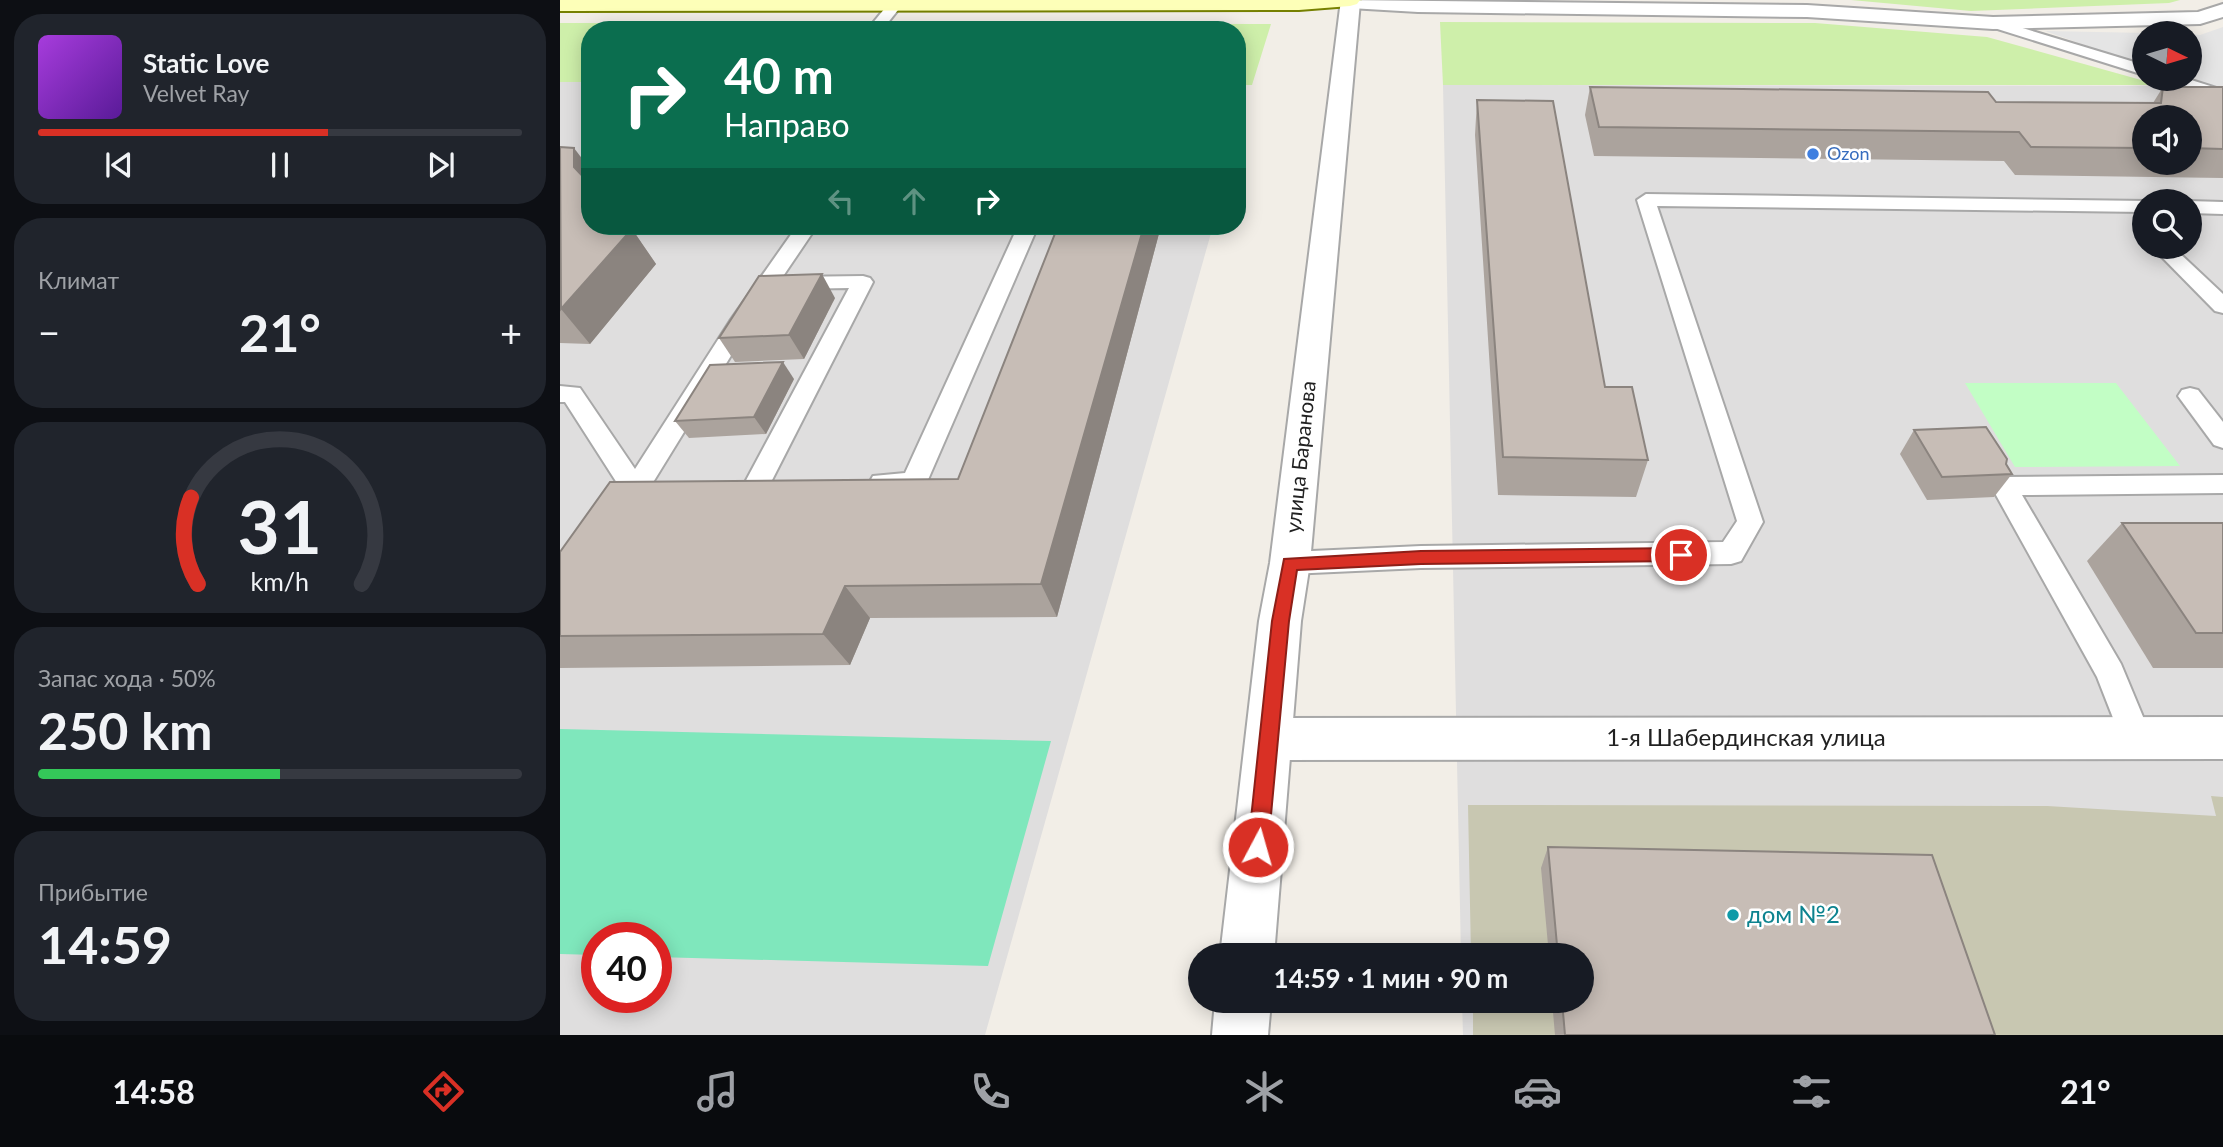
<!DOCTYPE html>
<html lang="ru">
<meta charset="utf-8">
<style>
body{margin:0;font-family:Lato,sans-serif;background:#20242c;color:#f1f3f6;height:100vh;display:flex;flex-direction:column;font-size:26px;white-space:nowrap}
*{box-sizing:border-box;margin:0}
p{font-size:23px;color:#9ea1a6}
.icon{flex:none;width:38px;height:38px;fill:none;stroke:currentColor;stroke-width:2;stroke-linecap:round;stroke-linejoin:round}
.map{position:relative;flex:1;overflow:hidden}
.details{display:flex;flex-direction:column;gap:14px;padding:14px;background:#0d0f14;width:560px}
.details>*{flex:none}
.banner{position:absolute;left:21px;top:21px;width:665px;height:214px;border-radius:28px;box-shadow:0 4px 18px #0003;background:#0b6e4f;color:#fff;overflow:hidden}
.needle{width:46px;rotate:95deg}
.tools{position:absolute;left:1572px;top:21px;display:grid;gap:14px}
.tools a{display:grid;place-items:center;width:70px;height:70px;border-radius:50%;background:#171b24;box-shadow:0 4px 18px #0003;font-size:35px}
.speed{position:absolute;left:21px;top:922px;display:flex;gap:14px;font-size:35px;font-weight:700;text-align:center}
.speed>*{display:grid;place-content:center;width:91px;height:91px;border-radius:50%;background:#171b24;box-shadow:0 4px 18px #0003;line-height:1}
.speed .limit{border:10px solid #d22;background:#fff;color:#111}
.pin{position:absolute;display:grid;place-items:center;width:60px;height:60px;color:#fff;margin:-30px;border:4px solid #fff;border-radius:50%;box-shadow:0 2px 7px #0007}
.me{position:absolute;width:77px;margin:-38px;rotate:6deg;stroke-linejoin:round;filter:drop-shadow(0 0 5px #0008)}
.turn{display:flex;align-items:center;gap:24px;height:147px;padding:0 28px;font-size:32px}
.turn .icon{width:91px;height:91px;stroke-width:2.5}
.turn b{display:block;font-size:49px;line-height:60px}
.lanes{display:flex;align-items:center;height:66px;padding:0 28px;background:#0003;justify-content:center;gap:35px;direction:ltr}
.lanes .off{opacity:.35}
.big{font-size:52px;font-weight:700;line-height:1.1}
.details .widget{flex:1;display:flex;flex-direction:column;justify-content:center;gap:10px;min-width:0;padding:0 24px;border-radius:28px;background:#20242c}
.details .dial{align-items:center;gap:0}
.dial svg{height:182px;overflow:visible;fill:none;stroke:#363941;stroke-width:7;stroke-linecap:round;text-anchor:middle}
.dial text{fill:#f1f3f6;stroke:none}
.song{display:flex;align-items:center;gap:21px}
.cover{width:84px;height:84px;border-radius:10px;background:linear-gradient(135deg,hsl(280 70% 55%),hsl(270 70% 35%))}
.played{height:7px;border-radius:4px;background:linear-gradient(90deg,#d93025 60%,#363941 60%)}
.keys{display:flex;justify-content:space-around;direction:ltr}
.heat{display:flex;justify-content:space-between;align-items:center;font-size:38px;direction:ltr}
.charge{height:10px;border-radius:5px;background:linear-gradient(90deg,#34c759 50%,#363941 0)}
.trip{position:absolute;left:628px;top:943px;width:406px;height:70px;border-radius:35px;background:#171b24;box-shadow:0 4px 18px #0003;font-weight:700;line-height:70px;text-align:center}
.menu{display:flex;height:112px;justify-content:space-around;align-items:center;background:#090b0e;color:#9ea1a6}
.menu .icon{width:49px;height:49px}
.menu .on{color:#d93025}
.menu b{font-size:32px;color:#f1f3f6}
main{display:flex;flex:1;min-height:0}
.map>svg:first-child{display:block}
.residential{fill:#dfdede;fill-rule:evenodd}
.construction{fill:#c8c7b1}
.grass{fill:#ceefaa}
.park{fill:#c2fec5}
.pitch{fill:#7fe7bc}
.parking{fill:#e5e5e5}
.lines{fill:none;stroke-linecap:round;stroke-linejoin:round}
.service-casing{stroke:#a8a8a8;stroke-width:4}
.minor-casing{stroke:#a8a8a8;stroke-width:4}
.tertiary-casing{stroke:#a8a8a8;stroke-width:4}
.secondary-casing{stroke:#768000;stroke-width:4}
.service{fill:#fff;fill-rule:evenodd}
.minor{fill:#fff;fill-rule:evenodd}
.tertiary{fill:#fff;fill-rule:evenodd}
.secondary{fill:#fdffb8;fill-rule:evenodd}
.wall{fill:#aba39d;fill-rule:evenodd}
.shaded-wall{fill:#8b847f}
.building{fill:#c7bdb6;stroke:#8b847f;stroke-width:2}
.route{fill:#d93025;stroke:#8d1f18;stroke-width:2}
.shop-dot{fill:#3f7fe0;stroke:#fff;stroke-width:2.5}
.culture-dot{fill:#0f9aa8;stroke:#fff;stroke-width:2.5}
.labels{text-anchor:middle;stroke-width:5;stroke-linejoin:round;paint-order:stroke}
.far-shop-label{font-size:18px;fill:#366cbe;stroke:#fff;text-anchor:start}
.street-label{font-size:21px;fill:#212121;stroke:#fff}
.near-street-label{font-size:24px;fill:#212121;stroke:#fff}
.near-culture-label{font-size:24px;fill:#0d838f;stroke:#fff;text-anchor:start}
</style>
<main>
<section class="details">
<div class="widget">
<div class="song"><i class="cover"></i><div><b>Static Love</b><p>Velvet Ray</p></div></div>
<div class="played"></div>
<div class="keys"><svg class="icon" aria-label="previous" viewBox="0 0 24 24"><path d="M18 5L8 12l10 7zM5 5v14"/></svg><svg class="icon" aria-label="pause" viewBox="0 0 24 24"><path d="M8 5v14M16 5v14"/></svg><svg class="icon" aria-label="next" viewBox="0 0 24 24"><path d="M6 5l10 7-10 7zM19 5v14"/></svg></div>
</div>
<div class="widget"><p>Климат</p>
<div class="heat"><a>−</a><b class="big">21°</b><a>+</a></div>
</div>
<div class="widget dial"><svg viewBox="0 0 100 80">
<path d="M14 69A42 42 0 1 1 86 69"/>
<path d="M14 69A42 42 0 0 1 11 31" stroke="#d93025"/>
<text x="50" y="56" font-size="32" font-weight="700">31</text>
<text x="50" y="72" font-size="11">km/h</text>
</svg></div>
<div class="widget"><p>Запас хода · 50%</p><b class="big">250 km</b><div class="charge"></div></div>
<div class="widget"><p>Прибытие</p><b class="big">14:59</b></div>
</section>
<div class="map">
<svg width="1663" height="1035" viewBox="0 0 1663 1035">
<rect width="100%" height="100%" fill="#f2eee7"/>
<g class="residential">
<path d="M0,82H30V226H653L425,1035H0ZM37,938H96V998H37Z"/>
<path d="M883,85L1663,86V1035H903L902,1001H1022V956L901,955ZM1584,117H1629V163H1584ZM1584,201H1629V247H1584Z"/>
</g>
<polygon class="construction" points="1651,796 1663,797 1663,1035 913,1035 913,1001 1022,1001 1022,956 911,955 908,805 1487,806 1656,816"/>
<g class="grass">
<polygon points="1291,0 1620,0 1609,3 1411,11"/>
<polygon points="880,22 1255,23 1427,37 1599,85 883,85"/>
<polygon points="0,23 711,24 692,85 677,85 677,30 30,30 30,82 0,82"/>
</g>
<polygon class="park" points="1405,383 1556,383 1620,466 1455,467"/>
<polygon class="pitch" points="0,729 491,741 428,966 96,957 96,938 37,938 37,955 0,954"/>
<g class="parking">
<polygon points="1663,27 1663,89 1649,90 1619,79 1629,79 1629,34 1640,35"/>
<polygon points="1485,31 1588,33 1584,33 1584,66"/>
</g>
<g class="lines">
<g class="service-casing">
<g id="service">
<polygon points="335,1 342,5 322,30 307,30 330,2"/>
<polygon points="1433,19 1584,65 1584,75 1428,26 1426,23"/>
<polygon points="1604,79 1628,79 1663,90 1663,100 1606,82"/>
<polygon points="1086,194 1588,201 1584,201 1584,212 1097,206 1203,522 1181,561 1171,564 861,568 730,574 720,571 716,563 720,555 730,552 861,546 1163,542 1177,521 1077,200"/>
<polygon points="1629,201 1663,202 1663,214 1629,213"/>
<polygon points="237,226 257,226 188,328 84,497 75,500 66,497 5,402 0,402 0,386 20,388 75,469 170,321"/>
<path d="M458,226H478L367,482L363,489C348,493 328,494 313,490L309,483L313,476L345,473Z"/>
<polygon points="1592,247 1613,247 1663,294 1663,313 1655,311"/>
<polygon points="303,276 310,278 313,282 209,486 205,493 196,495 187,493 183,486 289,288 230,289 223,287 220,283 223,279 230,277"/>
<polygon points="1630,388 1638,390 1663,422 1663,448 1654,445 1618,396 1622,390"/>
<polygon points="1663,475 1663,493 1462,495 1561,664 1591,736 1586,746 1575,750 1564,746 1537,677 1431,486 1435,479 1444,477"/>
</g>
</g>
<g class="minor-casing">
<g id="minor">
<polygon points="781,0 1247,5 1433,17 1638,12 1663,4 1663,17 1640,24 1433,29 1247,17 858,12 790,8 783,6"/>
<polygon points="1663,717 1663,759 709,760 693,754 686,739 693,724 709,718"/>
</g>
</g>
<g class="tertiary-casing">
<g id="tertiary">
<polygon points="781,0 800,2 750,563 741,621 714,956 660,956 699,621 710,563"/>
<polygon points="655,1001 711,1001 708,1035 652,1035"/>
</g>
</g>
<g class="secondary-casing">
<polygon id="secondary" points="0,0 800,0 797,4 790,6 739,10 0,11"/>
</g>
<use href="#service" class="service"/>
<use href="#minor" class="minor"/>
<use href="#tertiary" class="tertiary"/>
<use href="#secondary" class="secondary"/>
</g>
<g class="wall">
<path d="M1030,87L1436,102L1593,103L1603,87H1663V178L1455,175L1444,161L1034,156L1025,115ZM1584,117H1629V163H1584Z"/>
<polygon points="917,100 1045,387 1088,460 1076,497 938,495 915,135"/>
<polygon points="0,147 30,226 72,229 96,264 30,344 0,343"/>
<polygon points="498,226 601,226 497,617 310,618 290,665 0,668 0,552 398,479"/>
<polygon points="275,298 244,359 175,362 159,338"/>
<polygon points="234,379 206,434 129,438 115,421"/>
<polygon points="1354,430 1446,464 1452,474 1434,497 1367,500 1340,454"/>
<polygon points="1562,523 1663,523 1663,668 1593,668 1527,561"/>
<polygon points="988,847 1435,1035 995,1035 992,1001 1022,1001 1022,956 989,956 981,868"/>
</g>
<g class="shaded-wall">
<polygon points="14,148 30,169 30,189 14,167"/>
<polygon points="584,226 601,226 497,617 481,584"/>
<polygon points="72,229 96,264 30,344 1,309"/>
<polygon points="262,274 275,298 244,359 229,335"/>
<polygon points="223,362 234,379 206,434 194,417"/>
<polygon points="285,586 310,618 290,665 263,634"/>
</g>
<g class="building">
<polygon points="1030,87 1428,92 1436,102 1601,103 1603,87 1663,87 1663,149 1629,148 1629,117 1584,117 1584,148 1471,147 1459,132 1039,127"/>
<polygon points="917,100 993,101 1045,387 1072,387 1088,460 943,457"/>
<polygon points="0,147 14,148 14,167 30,184 30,226 69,226 72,229 1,309"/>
<polygon points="498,226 584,226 481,584 285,586 263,634 0,636 0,552 50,482 398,479"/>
<polygon points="262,274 229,335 159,338 199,276"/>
<polygon points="223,362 194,417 115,421 150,365"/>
<polygon points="1426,427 1447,459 1446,464 1452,474 1382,477 1354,430"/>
<polygon points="1562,523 1663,523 1663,633 1636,633"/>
<polygon points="988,847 1372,855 1435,1035 1005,1035 1002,1001 1022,1001 1022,956 998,956"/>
</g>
<polygon class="route" points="1121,548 1127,550 1130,555 1127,559 1121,561 861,564 737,570 729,621 708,847 705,855 698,858 691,855 688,847 712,621 724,559 861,551"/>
<circle class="shop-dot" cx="1253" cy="154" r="7"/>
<circle class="culture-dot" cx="1173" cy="915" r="7"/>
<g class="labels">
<g class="far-shop-label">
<text x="1267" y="160">Ozon</text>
</g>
<g class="street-label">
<text transform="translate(741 457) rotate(-84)" y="7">улица Баранова</text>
</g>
<g class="near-street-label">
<text x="1186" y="746">1-я Шабердинская улица</text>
</g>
<g class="near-culture-label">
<text x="1187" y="923">дом №2</text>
</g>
</g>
</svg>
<div class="tools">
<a><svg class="needle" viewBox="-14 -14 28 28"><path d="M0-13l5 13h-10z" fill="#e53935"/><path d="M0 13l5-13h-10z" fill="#9ea1a6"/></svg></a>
<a><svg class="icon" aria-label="sound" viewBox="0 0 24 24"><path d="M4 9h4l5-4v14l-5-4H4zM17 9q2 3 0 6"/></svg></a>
<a><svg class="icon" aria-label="search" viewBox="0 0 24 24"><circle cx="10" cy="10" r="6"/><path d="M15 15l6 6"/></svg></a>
</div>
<div class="speed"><div class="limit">40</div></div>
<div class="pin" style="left:1121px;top:555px;background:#d93025"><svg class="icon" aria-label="arrive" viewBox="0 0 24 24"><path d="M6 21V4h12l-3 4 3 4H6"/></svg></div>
<svg class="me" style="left:698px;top:847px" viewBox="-20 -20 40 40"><circle r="17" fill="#d93025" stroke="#fff" stroke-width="3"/><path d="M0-11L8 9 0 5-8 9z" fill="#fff"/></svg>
<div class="trip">14:59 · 1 мин · 90 m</div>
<div class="banner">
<div class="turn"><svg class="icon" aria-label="right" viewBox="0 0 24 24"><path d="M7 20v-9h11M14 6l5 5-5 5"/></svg><div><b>40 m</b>Направо</div></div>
<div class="lanes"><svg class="icon off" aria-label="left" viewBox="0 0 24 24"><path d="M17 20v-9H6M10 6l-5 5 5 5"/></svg><svg class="icon off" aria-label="ahead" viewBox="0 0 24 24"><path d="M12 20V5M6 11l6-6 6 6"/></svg><svg class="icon" aria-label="right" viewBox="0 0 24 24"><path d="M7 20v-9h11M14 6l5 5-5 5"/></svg></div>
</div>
</div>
</main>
<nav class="menu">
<b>14:58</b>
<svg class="icon on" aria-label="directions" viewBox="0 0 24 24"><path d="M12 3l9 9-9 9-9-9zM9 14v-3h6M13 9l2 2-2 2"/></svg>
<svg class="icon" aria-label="music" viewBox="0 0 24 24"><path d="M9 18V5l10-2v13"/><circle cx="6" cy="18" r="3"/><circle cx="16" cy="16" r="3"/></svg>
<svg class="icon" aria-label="phone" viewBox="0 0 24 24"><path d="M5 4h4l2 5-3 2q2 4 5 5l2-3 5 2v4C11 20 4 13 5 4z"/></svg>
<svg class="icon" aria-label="climate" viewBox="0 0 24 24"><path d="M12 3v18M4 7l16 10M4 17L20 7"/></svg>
<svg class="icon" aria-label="car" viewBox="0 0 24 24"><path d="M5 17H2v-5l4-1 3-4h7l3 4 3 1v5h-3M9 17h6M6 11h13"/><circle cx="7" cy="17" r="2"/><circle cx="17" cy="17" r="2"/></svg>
<svg class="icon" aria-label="filters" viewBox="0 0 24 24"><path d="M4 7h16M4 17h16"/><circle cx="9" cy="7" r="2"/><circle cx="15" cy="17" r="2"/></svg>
<b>21°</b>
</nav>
